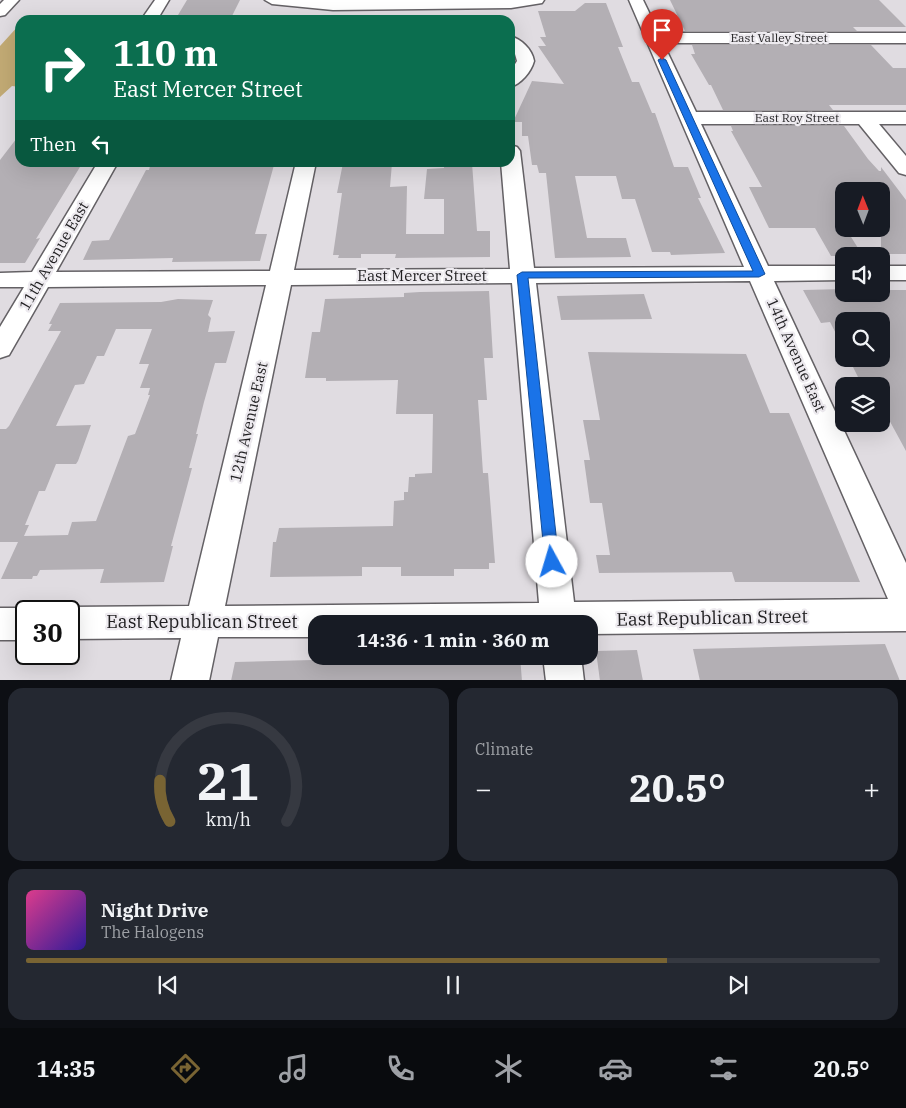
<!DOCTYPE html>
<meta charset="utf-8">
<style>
body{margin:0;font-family:"IBM Plex Serif",serif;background:#242831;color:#f1f3f6;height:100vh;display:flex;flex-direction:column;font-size:19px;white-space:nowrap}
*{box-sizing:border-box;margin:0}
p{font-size:16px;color:#9ea1a6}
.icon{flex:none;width:28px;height:28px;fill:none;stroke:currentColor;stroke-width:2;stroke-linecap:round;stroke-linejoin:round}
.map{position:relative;height:680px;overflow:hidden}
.panel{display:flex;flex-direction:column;gap:8px;padding:8px;background:#0d0f14;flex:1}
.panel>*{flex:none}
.hud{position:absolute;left:15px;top:15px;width:500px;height:152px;border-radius:15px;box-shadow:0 5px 20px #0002;background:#0b6e4f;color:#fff;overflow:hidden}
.needle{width:32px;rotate:359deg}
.tools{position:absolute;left:835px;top:182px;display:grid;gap:10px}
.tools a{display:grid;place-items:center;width:55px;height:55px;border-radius:10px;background:#171b24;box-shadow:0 5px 20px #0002;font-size:25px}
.speed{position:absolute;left:15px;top:600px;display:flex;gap:10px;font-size:25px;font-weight:700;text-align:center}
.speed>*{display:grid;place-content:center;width:65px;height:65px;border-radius:50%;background:#171b24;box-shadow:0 5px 20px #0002;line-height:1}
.speed .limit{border:2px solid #111;border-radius:8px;background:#fff;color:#111}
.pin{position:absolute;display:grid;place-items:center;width:42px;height:42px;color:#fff;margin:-51px -21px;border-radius:50% 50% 50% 0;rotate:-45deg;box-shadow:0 0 5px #0007}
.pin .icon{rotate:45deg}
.me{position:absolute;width:55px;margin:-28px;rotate:354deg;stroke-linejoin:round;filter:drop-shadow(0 0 4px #0008)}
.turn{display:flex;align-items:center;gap:18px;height:105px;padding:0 15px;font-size:22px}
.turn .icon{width:65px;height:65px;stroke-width:2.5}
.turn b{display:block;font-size:35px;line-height:42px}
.then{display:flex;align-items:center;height:48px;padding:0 15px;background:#0003;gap:10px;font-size:19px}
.big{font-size:38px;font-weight:700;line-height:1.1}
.panel .widget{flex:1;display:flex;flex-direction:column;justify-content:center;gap:8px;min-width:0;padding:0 18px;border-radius:15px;background:#242831}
.panel .dial{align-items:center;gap:0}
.dial svg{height:130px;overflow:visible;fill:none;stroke:#363941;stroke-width:7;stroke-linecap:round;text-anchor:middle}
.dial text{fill:#f1f3f6;stroke:none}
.song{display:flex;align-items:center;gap:15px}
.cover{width:60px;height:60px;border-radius:8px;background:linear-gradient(135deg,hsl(330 70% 55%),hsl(250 70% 35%))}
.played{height:5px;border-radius:2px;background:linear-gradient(90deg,#796433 75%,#363941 75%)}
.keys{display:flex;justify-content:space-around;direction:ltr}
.heat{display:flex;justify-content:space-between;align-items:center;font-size:28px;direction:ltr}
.panel .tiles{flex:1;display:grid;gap:8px;grid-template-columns:1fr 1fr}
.widget:last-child{grid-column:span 2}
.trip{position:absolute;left:308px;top:615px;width:290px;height:50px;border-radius:15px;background:#171b24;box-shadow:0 5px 20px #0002;font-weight:700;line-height:50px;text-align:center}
.tab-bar{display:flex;height:80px;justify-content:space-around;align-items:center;background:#090b0e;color:#9ea1a6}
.tab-bar .icon{width:35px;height:35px}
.tab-bar .active{color:#796433}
.tab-bar b{font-size:22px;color:#f1f3f6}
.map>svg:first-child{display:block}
.green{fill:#c2aa74}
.building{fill:#b3afb4;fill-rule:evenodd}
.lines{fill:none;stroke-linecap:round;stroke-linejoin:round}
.minor-casing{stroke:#646165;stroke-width:3}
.minor{fill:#fff;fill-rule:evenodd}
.route{fill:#1a73e8;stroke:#114b97}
.labels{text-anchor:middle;stroke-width:4.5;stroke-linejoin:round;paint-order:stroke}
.far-street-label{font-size:12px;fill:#1f1e20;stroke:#edeaef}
.street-label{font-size:15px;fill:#1f1e20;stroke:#edeaef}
.near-street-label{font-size:18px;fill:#1f1e20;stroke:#edeaef}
</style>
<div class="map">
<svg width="906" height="681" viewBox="0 0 906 681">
<rect width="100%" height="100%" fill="#e0dce1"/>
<polygon class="green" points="20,24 20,87 12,86 0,97 0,46"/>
<g class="building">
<polygon points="187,0 240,0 230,20 175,20"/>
<polygon points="670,0 879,0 906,27 853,27 857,31 685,31"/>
<polygon points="585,3 606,3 623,47 618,47 632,82 639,82 652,113 655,113 674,167 688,167 701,198 698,198 725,253 671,255 670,252 652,252 635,199 622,199 616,176 575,176 587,238 626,238 631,257 555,258 546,173 539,173 537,165 532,165 528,136 522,136 522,122 513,122 532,81 564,84 538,46 546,46 540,37 546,37 538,11 575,11"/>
<polygon points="692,45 871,45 893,68 906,68 906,105 829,105 833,110 723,110 711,85 709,85 691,54 695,54"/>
<polygon points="731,126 844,126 868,159 879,171 881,171 881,167 906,200 906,254 881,254 881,191 844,191 844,229 846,229 863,256 831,256 815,228 769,228 749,187 762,187 731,131 733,131"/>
<polygon points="20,134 20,162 83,162 36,239 40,238 25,263 0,263 0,160"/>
<polygon points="343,163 392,163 390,187 407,186 406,234 444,234 444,199 424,199 427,169 444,168 444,163 472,163 477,231 490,231 490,257 395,258 396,254 361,254 361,258 338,258 339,255 333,255 342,193 337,193"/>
<polygon points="274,165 255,234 267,234 260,261 172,262 173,258 83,260 92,241 109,240 146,170 149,170 150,166"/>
<polygon points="844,289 844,294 881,294 881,290 906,290 906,451 881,405 881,382 860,381 849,359 881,359 881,321 844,321 844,349 830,322 821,323 803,290"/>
<polygon points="489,291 493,358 484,358 487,400 478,400 483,473 488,473 495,563 489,563 489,569 454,569 454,576 401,576 401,567 362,567 362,576 270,577 273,542 276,542 279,528 393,526 394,501 404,500 404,492 408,492 409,477 415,477 415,474 432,473 433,414 396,414 398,380 326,381 326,378 305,378 312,332 320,332 325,299 404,297 404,293 420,292"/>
<polygon points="644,294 652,319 561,320 557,296"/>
<path d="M178,299L213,300L208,315L211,318L208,332L235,331L226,363H215L204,402L196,434H198L189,468H192L171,546H173L164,582L100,583L104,569L40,570L37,576H33L32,579H1L18,542H0V429H6L9,426L61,331H48L52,324H49L60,303L161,302ZM116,329H152L139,364H149L140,388H150L148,395H150L135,434L128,436L96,521L72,522L68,535L24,536L29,525H25L39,491H45L56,464H76L78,461L91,425L56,426L75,385L84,384L97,356H104Z"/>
<polygon points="588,352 746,354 770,413 789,413 860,582 735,582 732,572 599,573 596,555 610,555 602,503 590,503 584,460 590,460 583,420 600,420"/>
<polygon points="885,644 900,681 700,681 693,649"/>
<polygon points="637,650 643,681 600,681 596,651"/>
<polygon points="390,656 520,656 522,681 231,681 235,662 390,658"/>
</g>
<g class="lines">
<g class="minor-casing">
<g id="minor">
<polygon points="4,0 19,0 5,15 0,16 0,4"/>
<polygon points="155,0 169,0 157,20 141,20"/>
<polygon points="265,0 544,0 542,3 511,8 333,10 272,4"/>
<path d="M629,0H643L659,33H906V43H663L696,112H906V124H879L906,156V175L899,173L859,124H701L768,266H844V280L774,281L906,563V631L589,634V624H316V637H218L209,681H171L181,638L69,639V611H58L69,607L189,606L266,285L48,287L9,355L0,358V327L24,287H0V273L32,272L98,162H118L56,272L270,271L296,162H316L294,270L510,269L501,162H510V145L517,147L520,151L534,268L744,267ZM750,281L888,599L574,602L536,283ZM512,283L539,603L225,606L291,285Z"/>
<path d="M510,36C521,39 532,49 534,61C531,72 521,84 510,87V72L517,61L515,54L510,49Z"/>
<rect x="881" y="266" width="25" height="14"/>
<polygon points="0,608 26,608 35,611 26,611 26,640 0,640"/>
<polygon points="543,656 581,656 584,681 546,681"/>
</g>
</g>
<use href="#minor" class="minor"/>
</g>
<polygon class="route" points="662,58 666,60 765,274 759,277 528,278 559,562 557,566 552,568 547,566 545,562 517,275 522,272 753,271 658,60"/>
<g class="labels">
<g class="far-street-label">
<text x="779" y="42">East Valley Street</text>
<text x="797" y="122">East Roy Street</text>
</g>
<g class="street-label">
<text transform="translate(54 256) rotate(-60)" y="5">11th Avenue East</text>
<text x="422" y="281">East Mercer Street</text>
<text transform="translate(796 355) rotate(66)" y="5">14th Avenue East</text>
<text transform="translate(249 422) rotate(-77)" y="5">12th Avenue East</text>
</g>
<g class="near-street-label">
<text transform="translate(712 618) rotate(-1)" y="6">East Republican Street</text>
<text x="202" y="628">East Republican Street</text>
</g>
</g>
</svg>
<div class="tools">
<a><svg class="needle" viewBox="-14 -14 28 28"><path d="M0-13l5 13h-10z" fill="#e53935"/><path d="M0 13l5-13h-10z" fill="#9ea1a6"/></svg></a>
<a><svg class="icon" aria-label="sound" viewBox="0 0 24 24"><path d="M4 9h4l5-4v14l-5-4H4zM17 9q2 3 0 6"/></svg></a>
<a><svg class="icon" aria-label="search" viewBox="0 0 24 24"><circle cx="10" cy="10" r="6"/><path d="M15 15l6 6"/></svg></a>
<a><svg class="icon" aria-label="layers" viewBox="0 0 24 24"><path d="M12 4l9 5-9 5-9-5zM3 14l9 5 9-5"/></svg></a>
</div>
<div class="speed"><div class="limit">30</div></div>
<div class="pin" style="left:662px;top:60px;background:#d93025"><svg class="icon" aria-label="arrive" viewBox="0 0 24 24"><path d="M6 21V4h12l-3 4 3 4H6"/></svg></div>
<svg class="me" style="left:552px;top:562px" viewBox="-20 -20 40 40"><circle r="19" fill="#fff"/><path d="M0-13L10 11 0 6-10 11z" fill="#1a73e8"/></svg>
<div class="trip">14:36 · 1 min · 360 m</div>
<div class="hud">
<div class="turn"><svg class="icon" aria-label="right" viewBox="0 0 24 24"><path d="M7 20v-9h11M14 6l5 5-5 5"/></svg><div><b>110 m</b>East Mercer Street</div></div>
<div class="then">Then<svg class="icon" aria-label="left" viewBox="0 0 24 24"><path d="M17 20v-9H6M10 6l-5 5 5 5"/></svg></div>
</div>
</div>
<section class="panel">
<div class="tiles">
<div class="widget dial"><svg viewBox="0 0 100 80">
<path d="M14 69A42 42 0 1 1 86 69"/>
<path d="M14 69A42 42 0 0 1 8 44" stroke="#796433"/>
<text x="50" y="56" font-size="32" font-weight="700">21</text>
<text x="50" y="72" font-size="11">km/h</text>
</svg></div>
<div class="widget"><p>Climate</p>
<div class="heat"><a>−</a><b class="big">20.5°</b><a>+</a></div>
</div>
<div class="widget">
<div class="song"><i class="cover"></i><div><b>Night Drive</b><p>The Halogens</p></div></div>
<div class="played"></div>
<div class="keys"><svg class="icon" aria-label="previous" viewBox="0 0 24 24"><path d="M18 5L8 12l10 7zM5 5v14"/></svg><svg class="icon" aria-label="pause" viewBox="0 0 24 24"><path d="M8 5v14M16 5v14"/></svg><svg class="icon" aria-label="next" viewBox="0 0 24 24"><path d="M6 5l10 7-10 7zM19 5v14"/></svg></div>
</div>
</div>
</section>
<nav class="tab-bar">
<b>14:35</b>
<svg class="icon active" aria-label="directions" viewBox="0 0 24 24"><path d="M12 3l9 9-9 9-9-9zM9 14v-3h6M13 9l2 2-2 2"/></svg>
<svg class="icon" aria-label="music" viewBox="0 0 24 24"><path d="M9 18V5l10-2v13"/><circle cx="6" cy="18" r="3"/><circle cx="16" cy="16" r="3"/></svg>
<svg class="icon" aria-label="phone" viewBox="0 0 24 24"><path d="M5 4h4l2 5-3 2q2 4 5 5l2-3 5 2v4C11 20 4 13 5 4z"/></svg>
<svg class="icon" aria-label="climate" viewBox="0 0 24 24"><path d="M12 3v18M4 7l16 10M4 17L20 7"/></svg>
<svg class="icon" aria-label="car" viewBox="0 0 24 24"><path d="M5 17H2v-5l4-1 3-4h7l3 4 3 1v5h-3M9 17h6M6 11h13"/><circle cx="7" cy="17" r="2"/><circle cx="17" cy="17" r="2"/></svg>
<svg class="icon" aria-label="filters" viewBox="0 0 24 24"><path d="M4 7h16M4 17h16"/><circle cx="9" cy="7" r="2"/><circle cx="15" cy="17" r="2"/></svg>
<b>20.5°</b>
</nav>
